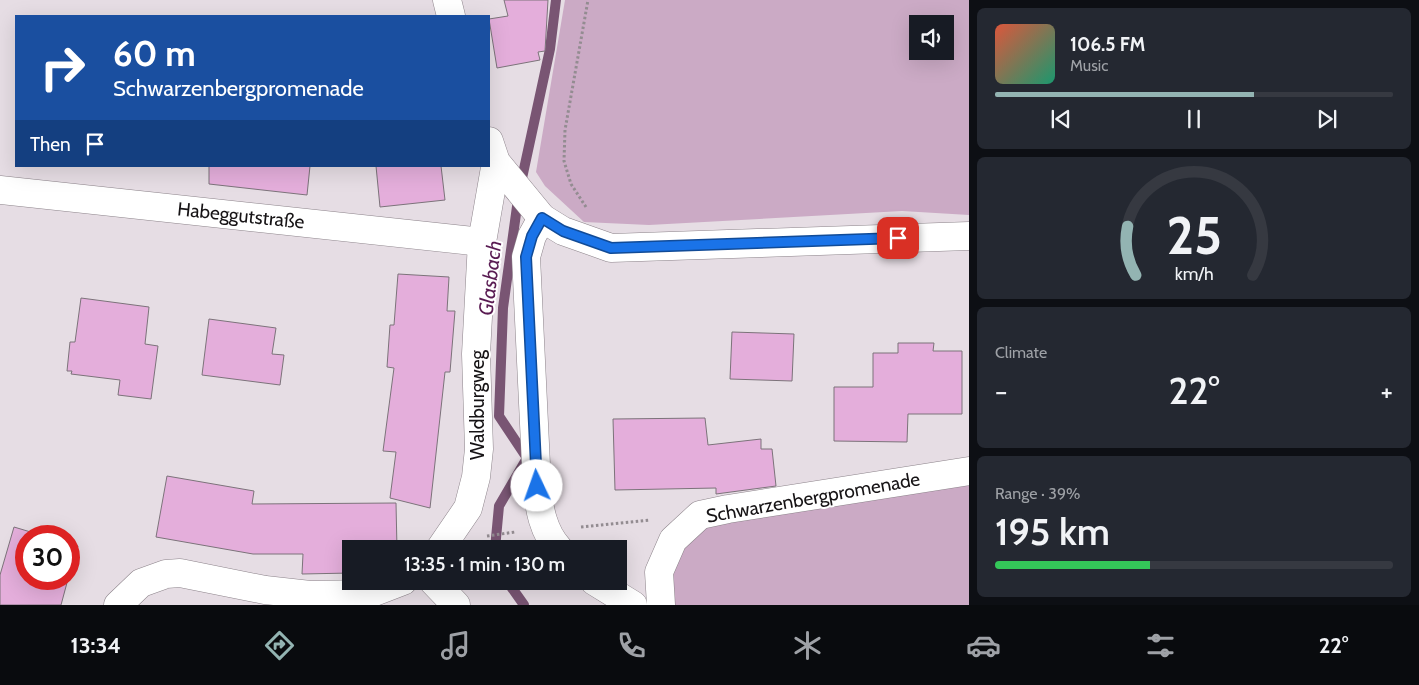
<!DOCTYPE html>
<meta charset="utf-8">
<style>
body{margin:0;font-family:Cabin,sans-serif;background:#242831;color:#f1f3f6;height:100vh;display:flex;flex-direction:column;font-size:19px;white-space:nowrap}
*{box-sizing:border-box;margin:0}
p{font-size:16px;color:#9ea1a6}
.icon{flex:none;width:28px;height:28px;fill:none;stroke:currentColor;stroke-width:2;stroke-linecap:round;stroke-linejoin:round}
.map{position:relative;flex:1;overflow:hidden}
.sheet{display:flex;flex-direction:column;gap:8px;padding:8px;background:#0d0f14;width:450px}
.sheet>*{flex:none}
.guide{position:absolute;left:15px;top:15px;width:475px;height:152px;border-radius:0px;box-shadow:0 5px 20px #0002;background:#1a4fa0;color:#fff;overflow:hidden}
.fabs{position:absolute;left:909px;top:15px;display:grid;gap:10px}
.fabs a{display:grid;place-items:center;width:45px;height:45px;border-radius:0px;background:#171b24;box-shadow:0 5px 20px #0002;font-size:25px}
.speed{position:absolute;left:15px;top:525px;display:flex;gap:10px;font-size:25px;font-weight:700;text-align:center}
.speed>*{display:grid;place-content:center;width:65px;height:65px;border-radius:50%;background:#171b24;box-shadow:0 5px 20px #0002;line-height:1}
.speed .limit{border:8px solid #d22;background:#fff;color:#111}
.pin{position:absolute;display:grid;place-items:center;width:42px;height:42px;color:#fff;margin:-21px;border-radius:10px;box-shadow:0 2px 8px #0006}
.me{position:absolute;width:55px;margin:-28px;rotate:357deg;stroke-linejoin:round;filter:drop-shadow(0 0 4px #0008)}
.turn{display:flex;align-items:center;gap:18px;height:105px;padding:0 15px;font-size:22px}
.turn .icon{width:65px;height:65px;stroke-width:2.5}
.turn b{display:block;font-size:35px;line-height:42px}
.then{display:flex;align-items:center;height:48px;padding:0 15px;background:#0003;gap:10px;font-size:19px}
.big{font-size:38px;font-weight:600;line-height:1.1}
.sheet .widget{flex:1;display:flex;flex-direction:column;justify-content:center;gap:8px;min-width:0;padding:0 18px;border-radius:8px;background:#242831}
.sheet .dial{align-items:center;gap:0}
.dial svg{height:130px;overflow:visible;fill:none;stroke:#363941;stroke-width:7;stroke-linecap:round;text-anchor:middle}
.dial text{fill:#f1f3f6;stroke:none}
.song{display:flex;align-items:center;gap:15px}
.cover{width:60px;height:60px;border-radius:8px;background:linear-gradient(135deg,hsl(10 70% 55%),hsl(160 70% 35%))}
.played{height:5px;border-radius:2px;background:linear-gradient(90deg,#93b4b2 65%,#363941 65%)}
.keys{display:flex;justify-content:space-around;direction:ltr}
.heat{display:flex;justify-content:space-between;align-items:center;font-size:28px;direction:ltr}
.charge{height:8px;border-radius:4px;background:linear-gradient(90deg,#34c759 39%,#363941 0)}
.trip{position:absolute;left:342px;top:540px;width:285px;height:50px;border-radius:0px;background:#171b24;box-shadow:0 5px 20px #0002;font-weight:600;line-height:50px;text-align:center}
.menu{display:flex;height:80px;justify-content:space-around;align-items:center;background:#090b0e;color:#9ea1a6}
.menu .icon{width:35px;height:35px}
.menu .on{color:#93b4b2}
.menu b{font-size:22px;color:#f1f3f6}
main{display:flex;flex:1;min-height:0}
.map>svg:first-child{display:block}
.green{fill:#cbaac5;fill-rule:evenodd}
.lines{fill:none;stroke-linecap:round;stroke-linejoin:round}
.stream{stroke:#795573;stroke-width:10}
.building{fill:#e4aedb;stroke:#7c737a}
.minor-casing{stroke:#8c838a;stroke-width:29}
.path{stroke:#938c91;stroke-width:3;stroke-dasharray:2.5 2.5;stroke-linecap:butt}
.minor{stroke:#fff;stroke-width:28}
.route-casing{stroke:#114b97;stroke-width:12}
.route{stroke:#1a73e8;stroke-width:9}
.labels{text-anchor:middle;stroke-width:4;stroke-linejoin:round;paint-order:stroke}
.street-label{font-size:19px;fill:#161315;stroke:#fff}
.water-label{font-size:20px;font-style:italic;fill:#591b52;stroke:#fff}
</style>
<main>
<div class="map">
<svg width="969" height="605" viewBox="0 0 969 605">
<rect width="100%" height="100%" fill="#e6dde4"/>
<g class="green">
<path d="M565,0H969V215L902,211L649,225L584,222L545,186L536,172ZM918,24H945V51H918Z"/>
<polygon points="969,485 969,605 667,605 674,546 701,520"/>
</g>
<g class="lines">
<g class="stream">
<polyline points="495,549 499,506 527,458 499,416 503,308 519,192 550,49 556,0"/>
<polyline points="507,581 524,605"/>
</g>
</g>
<g class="building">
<polygon points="504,0 548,0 545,51 538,52 540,60 497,68 489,19 508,16"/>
<polygon points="209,166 310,166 307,195 209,184"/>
<polygon points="376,166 441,166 445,200 380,207"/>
<polygon points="398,274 449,277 447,311 455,311 450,372 445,372 430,508 390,498 396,452 383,451 394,368 387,367 390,325 394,325"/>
<polygon points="81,298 149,307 145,344 158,346 151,399 118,395 120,380 71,374 72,371 67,371 70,342 75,342"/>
<polygon points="209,319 276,328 272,354 284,355 280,385 202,375"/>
<polygon points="732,332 794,334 792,381 730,379"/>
<polygon points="898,343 934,343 933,351 962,351 962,414 908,414 907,442 834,441 834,387 873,387 873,353 898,353"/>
<polygon points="705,418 708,445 761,439 761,449 772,449 776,486 716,494 716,488 615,490 613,419"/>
<polygon points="167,476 254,491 252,504 396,503 397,549 351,549 351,573 302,574 303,554 253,554 156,537"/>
<polygon points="14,527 44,536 26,536 26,579 68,579 61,605 0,605 0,575"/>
<polygon points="69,544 78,546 69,577"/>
</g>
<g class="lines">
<g class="minor-casing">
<g id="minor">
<polyline points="447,0 451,16"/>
<polyline points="489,141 496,162 542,218 563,231 611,248 969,236"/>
<polyline points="0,190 482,242"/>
<path d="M542,218L532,236L526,257L537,486C539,508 543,532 559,549"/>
<polyline points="440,549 468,508 476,477 479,449 476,354 482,242 496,162"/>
<polyline points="433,581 456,605"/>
<polyline points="594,581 633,605"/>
<polyline points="118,605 141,583 166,574 180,573 265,590 310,595 369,594 403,581"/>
<polyline points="661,605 659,572 673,540 700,515 728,509 969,471"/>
</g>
</g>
<g class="path">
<polyline points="586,207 571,184 564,161 565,130 588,0"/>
<polyline points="581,527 650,520"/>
<polyline points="487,536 515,532"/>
</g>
<use href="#minor" class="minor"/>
</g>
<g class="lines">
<g class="route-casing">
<polyline id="route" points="537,486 526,257 532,236 542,218 563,231 611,248 898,238"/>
</g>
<use href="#route" class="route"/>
</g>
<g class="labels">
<g class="street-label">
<text transform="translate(241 215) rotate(6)" y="7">Habeggutstraße</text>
<text transform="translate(477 405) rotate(-90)" y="7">Waldburgweg</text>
<text transform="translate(813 497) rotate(-10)" y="7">Schwarzenbergpromenade</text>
</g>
<g class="water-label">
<text transform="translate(490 278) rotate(-83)" y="7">Glasbach</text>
</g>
</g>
</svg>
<div class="fabs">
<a><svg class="icon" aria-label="sound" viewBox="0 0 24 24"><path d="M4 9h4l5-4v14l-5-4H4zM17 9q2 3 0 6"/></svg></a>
</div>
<div class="speed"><div class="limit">30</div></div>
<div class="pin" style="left:898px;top:238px;background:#d93025"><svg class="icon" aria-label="arrive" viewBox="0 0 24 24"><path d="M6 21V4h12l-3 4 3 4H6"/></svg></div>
<svg class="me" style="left:537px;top:486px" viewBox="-20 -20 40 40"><circle r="19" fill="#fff"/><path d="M0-13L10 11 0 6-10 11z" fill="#1a73e8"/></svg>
<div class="trip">13:35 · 1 min · 130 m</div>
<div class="guide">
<div class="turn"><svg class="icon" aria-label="right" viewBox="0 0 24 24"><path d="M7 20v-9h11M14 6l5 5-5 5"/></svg><div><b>60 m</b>Schwarzenbergpromenade</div></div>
<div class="then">Then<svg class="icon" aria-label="arrive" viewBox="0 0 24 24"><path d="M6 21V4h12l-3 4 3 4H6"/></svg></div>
</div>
</div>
<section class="sheet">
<div class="widget">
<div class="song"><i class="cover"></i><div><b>106.5 FM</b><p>Music</p></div></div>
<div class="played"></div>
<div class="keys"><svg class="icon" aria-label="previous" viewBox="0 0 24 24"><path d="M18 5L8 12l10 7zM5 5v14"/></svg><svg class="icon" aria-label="pause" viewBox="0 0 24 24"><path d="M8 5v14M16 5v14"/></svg><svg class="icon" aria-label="next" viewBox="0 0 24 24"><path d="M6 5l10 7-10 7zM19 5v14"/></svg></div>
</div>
<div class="widget dial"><svg viewBox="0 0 100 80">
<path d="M14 69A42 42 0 1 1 86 69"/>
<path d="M14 69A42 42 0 0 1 9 39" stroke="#93b4b2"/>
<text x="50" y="56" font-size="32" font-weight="700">25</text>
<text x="50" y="72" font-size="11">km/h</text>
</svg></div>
<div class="widget"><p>Climate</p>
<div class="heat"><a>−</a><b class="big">22°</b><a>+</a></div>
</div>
<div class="widget"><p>Range · 39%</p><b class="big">195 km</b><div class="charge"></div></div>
</section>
</main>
<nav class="menu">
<b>13:34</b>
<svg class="icon on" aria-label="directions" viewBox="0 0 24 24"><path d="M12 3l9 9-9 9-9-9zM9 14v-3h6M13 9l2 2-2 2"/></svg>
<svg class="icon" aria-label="music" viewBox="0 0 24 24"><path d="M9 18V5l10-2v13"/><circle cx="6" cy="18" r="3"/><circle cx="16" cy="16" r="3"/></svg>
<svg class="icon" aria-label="phone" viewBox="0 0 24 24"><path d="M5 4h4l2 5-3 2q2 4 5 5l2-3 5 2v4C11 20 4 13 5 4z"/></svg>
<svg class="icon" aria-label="climate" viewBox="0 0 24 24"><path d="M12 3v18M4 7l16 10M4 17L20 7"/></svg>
<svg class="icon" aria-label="car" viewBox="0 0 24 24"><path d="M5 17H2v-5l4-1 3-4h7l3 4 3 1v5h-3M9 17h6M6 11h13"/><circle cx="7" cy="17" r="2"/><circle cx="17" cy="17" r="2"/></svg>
<svg class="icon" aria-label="filters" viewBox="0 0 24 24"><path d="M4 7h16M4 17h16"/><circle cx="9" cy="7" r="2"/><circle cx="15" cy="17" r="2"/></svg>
<b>22°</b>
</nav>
